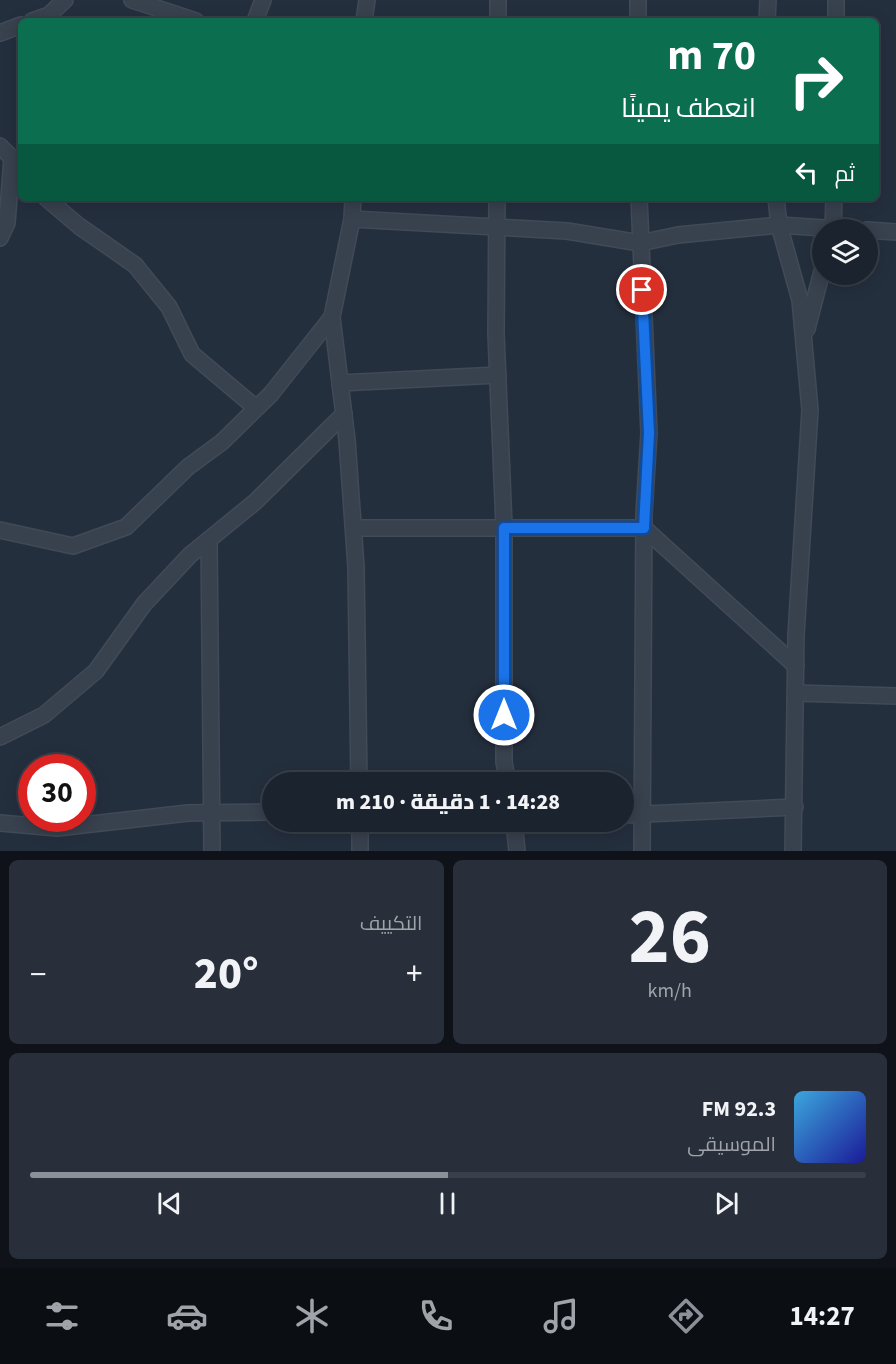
<!DOCTYPE html>
<html lang="ar">
<meta charset="utf-8">
<style>
body{margin:0;font-family:"Source Sans 3",Cairo,sans-serif;background:#282f3a;color:#f1f3f6;direction:rtl;height:100vh;display:flex;flex-direction:column;font-size:22px;white-space:nowrap}
*{box-sizing:border-box;margin:0}
p{font-size:20px;color:#a0a4aa}
.icon{flex:none;width:33px;height:33px;fill:none;stroke:currentColor;stroke-width:2;stroke-linecap:round;stroke-linejoin:round}
.map{position:relative;height:851px;overflow:hidden;direction:ltr}
.sheet{display:flex;flex-direction:column;gap:9px;padding:9px;background:#0f1319;flex:1}
.sheet>*{flex:none}
.hud{position:absolute;left:18px;top:18px;width:861px;height:183px;border-radius:9px;box-shadow:0 3px 15px #0003,0 0 0 2px #39404a;direction:rtl;background:#0b6e4f;color:#fff;overflow:hidden}
.fabs{position:absolute;left:812px;top:219px;display:grid;gap:12px}
.fabs a{display:grid;place-items:center;width:66px;height:66px;border-radius:50%;background:#1b232e;box-shadow:0 3px 15px #0003,0 0 0 2px #39404a;font-size:30px}
.speed{position:absolute;left:18px;top:754px;display:flex;gap:12px;font-size:30px;font-weight:700;text-align:center}
.speed>*{display:grid;place-content:center;width:78px;height:78px;border-radius:50%;background:#1b232e;box-shadow:0 3px 15px #0003,0 0 0 2px #39404a;line-height:1}
.speed .limit{border:9px solid #d22;background:#fff;color:#111}
.pin{position:absolute;display:grid;place-items:center;width:51px;height:51px;color:#fff;margin:-26px;border:3px solid #fff;border-radius:50%;box-shadow:0 2px 6px #0007}
.me{position:absolute;width:66px;margin:-33px;rotate:0deg;stroke-linejoin:round;filter:drop-shadow(0 0 4px #0008)}
.turn{display:flex;align-items:center;gap:21px;height:126px;padding:0 24px;font-size:27px}
.turn .icon{width:78px;height:78px;stroke-width:2.5}
.turn b{display:block;font-size:42px;line-height:51px}
.then{display:flex;align-items:center;height:57px;padding:0 24px;background:#0003;gap:12px;font-size:22px}
.big{font-size:45px;font-weight:800;line-height:1.1}
.sheet .card{flex:1;display:flex;flex-direction:column;justify-content:center;gap:9px;min-width:0;padding:0 21px;border-radius:9px;background:#282f3a}
.sheet .dial{align-items:center;gap:0}
.dial b{font-size:78px;line-height:1}
.song{display:flex;align-items:center;gap:18px}
.cover{width:72px;height:72px;border-radius:9px;background:linear-gradient(135deg,hsl(200 70% 55%),hsl(240 70% 35%))}
.played{height:6px;border-radius:3px;background:linear-gradient(90deg,#8c9099 50%,#39404a 50%)}
.keys{display:flex;justify-content:space-around;direction:ltr}
.heat{display:flex;justify-content:space-between;align-items:center;font-size:33px;direction:ltr}
.sheet .tiles{flex:1;display:grid;gap:9px;grid-template-columns:1fr 1fr}
.card:last-child{grid-column:span 2}
.trip{position:absolute;left:262px;top:772px;width:372px;height:60px;border-radius:30px;background:#1b232e;box-shadow:0 3px 15px #0003,0 0 0 2px #39404a;font-weight:800;line-height:60px;text-align:center;direction:rtl}
.tab-bar{display:flex;height:96px;justify-content:space-around;align-items:center;background:#0b0e12;color:#a0a4aa}
.tab-bar .icon{width:42px;height:42px}
.tab-bar .active{color:#8c9099}
.tab-bar b{font-size:27px;color:#f1f3f6}
.map>svg:first-child{display:block}
.lines{fill:none;stroke-linecap:round;stroke-linejoin:round}
.street-casing{stroke:#414a57;stroke-width:18}
.street{stroke:#38414e;stroke-width:15}
.route-casing{stroke:#114b97;stroke-width:15}
.route{stroke:#1a73e8;stroke-width:10}
</style>
<div class="map">
<svg width="896" height="851" viewBox="0 0 896 851">
<rect width="100%" height="100%" fill="#242f3e"/>
<g class="lines">
<g class="street-casing">
<g id="street">
<polyline points="132,0 196,21"/>
<polyline points="638,0 638,21"/>
<polyline points="836,0 836,21"/>
<polyline points="32,21 49,15 65,0"/>
<polyline points="255,21 263,0"/>
<polyline points="364,21 367,0"/>
<polyline points="498,21 498,0"/>
<polyline points="767,21 768,0"/>
<polyline points="0,33 21,25"/>
<polyline points="0,146 19,165"/>
<polyline points="46,198 79,226 135,265 169,307 192,354 256,408"/>
<polyline points="353,198 352,219 332,317 347,440 356,567 359,783"/>
<polyline points="497,198 496,334 504,526 504,762 508,783"/>
<polyline points="639,198 649,433 644,514 642,851"/>
<polyline points="776,198 779,225 800,300 810,410 796,635 793,851"/>
<polyline points="352,219 567,231 640,243 678,235 779,225 854,230"/>
<polyline points="833,230 834,198"/>
<polyline points="867,230 896,232"/>
<polyline points="0,238 7,223 12,158"/>
<polyline points="807,329 822,271"/>
<polyline points="340,383 498,375"/>
<polyline points="354,528 644,528 796,666"/>
<polyline points="0,530 73,546 126,527 188,467 222,442 271,394 332,317"/>
<polyline points="209,540 212,851"/>
<polyline points="796,693 896,696"/>
<polyline points="0,737 44,715 96,671 144,604 190,555 255,502 344,414"/>
<polyline points="624,815 795,807"/>
<polyline points="360,822 360,851"/>
<polyline points="514,822 517,851"/>
<polyline points="0,823 57,828 188,813 273,812"/>
</g>
</g>
<use href="#street" class="street"/>
</g>
<g class="lines">
<g class="route-casing">
<polyline id="route" points="504,715 504,528 644,528 649,433 642,290"/>
</g>
<use href="#route" class="route"/>
</g>
</svg>
<div class="fabs">
<a><svg class="icon" aria-label="layers" viewBox="0 0 24 24"><path d="M12 4l9 5-9 5-9-5zM3 14l9 5 9-5"/></svg></a>
</div>
<div class="speed"><div class="limit">30</div></div>
<div class="pin" style="left:642px;top:290px;background:#d93025"><svg class="icon" aria-label="arrive" viewBox="0 0 24 24"><path d="M6 21V4h12l-3 4 3 4H6"/></svg></div>
<svg class="me" style="left:504px;top:715px" viewBox="-20 -20 40 40"><circle r="17" fill="#1a73e8" stroke="#fff" stroke-width="3"/><path d="M0-11L8 9 0 5-8 9z" fill="#fff"/></svg>
<div class="trip">14:28 · 1 دقيقة · 210 m</div>
<div class="hud">
<div class="turn"><svg class="icon" aria-label="right" viewBox="0 0 24 24"><path d="M7 20v-9h11M14 6l5 5-5 5"/></svg><div><b>70 m</b>انعطف يمينًا</div></div>
<div class="then">ثم<svg class="icon" aria-label="left" viewBox="0 0 24 24"><path d="M17 20v-9H6M10 6l-5 5 5 5"/></svg></div>
</div>
</div>
<section class="sheet">
<div class="tiles">
<div class="card dial"><b>26</b><p>km/h</p></div>
<div class="card"><p>التكييف</p>
<div class="heat"><a>−</a><b class="big">20°</b><a>+</a></div>
</div>
<div class="card">
<div class="song"><i class="cover"></i><div><b>92.3 FM</b><p>الموسيقى</p></div></div>
<div class="played"></div>
<div class="keys"><svg class="icon" aria-label="previous" viewBox="0 0 24 24"><path d="M18 5L8 12l10 7zM5 5v14"/></svg><svg class="icon" aria-label="pause" viewBox="0 0 24 24"><path d="M8 5v14M16 5v14"/></svg><svg class="icon" aria-label="next" viewBox="0 0 24 24"><path d="M6 5l10 7-10 7zM19 5v14"/></svg></div>
</div>
</div>
</section>
<nav class="tab-bar">
<b>14:27</b>
<svg class="icon active" aria-label="directions" viewBox="0 0 24 24"><path d="M12 3l9 9-9 9-9-9zM9 14v-3h6M13 9l2 2-2 2"/></svg>
<svg class="icon" aria-label="music" viewBox="0 0 24 24"><path d="M9 18V5l10-2v13"/><circle cx="6" cy="18" r="3"/><circle cx="16" cy="16" r="3"/></svg>
<svg class="icon" aria-label="phone" viewBox="0 0 24 24"><path d="M5 4h4l2 5-3 2q2 4 5 5l2-3 5 2v4C11 20 4 13 5 4z"/></svg>
<svg class="icon" aria-label="climate" viewBox="0 0 24 24"><path d="M12 3v18M4 7l16 10M4 17L20 7"/></svg>
<svg class="icon" aria-label="car" viewBox="0 0 24 24"><path d="M5 17H2v-5l4-1 3-4h7l3 4 3 1v5h-3M9 17h6M6 11h13"/><circle cx="7" cy="17" r="2"/><circle cx="17" cy="17" r="2"/></svg>
<svg class="icon" aria-label="filters" viewBox="0 0 24 24"><path d="M4 7h16M4 17h16"/><circle cx="9" cy="7" r="2"/><circle cx="15" cy="17" r="2"/></svg>
</nav>
